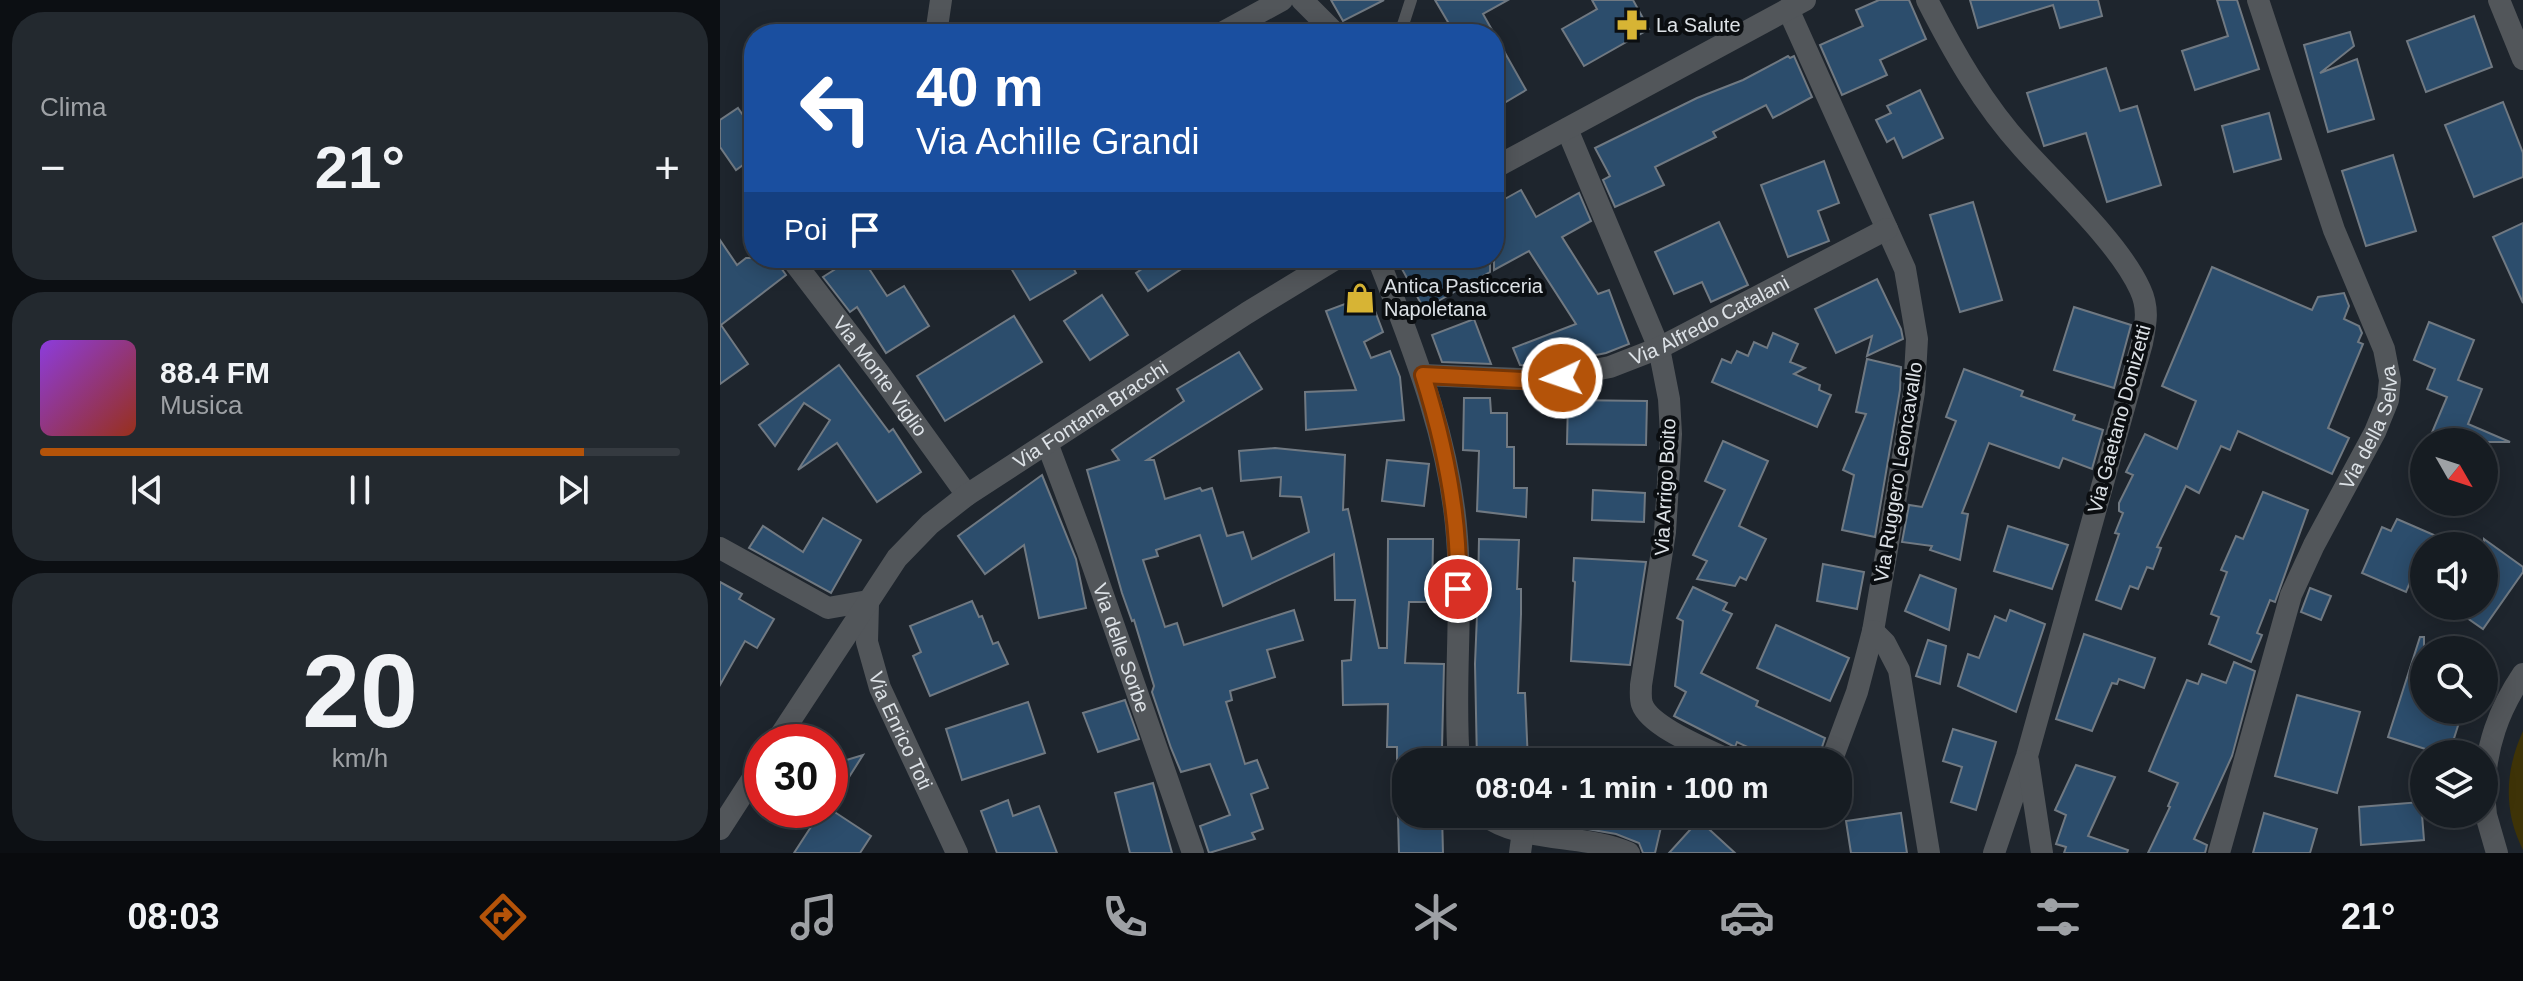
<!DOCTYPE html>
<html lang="it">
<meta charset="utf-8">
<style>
body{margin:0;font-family:Arial,sans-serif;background:#23292f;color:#f1f3f6;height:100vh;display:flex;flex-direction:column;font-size:30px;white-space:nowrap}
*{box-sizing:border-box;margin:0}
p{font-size:26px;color:#9ea1a5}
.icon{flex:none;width:44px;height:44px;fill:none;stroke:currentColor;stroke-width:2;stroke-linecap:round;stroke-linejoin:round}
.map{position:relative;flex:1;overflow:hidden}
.side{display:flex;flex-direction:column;gap:12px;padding:12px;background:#0c0f13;width:720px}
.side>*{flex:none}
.guide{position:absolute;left:24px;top:24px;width:760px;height:244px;border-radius:32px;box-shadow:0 4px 20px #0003,0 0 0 2px #353a40;background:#1a4fa0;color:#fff;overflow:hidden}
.needle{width:52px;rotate:129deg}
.buttons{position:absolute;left:1690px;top:428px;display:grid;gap:16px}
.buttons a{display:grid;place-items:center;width:88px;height:88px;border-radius:50%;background:#161c22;box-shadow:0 4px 20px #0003,0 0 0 2px #353a40;font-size:40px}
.speed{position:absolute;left:24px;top:724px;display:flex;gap:16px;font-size:40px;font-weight:700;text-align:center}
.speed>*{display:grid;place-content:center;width:104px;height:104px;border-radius:50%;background:#161c22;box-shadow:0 4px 20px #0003,0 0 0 2px #353a40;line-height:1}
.speed .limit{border:12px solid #d22;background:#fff;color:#111}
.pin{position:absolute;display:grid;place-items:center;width:68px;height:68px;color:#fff;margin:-34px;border:4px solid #fff;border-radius:50%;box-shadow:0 2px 8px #0007}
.me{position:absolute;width:88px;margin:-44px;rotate:267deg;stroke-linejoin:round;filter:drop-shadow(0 0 6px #0008)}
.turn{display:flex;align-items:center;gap:28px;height:168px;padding:0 40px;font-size:36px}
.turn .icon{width:104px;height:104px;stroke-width:2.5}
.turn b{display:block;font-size:56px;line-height:68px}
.then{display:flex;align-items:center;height:76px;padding:0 40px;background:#0003;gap:16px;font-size:30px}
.big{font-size:60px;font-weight:800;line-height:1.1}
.side .tile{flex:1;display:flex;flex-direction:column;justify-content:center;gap:12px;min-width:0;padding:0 28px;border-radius:32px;background:#23292f}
.side .dial{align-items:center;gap:0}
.dial b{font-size:104px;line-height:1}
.song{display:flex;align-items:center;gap:24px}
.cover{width:96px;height:96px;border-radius:12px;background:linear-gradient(135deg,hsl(270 70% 55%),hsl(10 70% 35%))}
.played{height:8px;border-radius:4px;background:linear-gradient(90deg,#b45309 85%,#353a40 85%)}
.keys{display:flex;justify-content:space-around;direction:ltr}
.heat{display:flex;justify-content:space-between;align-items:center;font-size:44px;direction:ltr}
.trip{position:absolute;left:672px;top:748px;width:460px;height:80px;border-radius:32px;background:#161c22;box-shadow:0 4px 20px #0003,0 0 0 2px #353a40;font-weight:800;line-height:80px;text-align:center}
.menu{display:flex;height:128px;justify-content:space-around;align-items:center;background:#090b0e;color:#9ea1a5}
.menu .icon{width:56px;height:56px}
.menu .on{color:#b45309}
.menu b{font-size:36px;color:#f1f3f6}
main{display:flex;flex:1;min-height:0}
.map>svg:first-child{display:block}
.green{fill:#3e3307}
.building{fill:#2c4d6c;stroke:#707982;stroke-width:2}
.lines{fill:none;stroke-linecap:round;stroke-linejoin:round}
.service{stroke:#52565a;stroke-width:12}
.minor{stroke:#52565a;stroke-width:22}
.route-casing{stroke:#753606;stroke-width:20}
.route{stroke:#b45309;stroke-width:14}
.labels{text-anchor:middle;stroke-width:8;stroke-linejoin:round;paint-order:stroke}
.poi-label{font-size:20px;fill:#dde2e7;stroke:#0b0e11;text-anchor:start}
.street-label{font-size:20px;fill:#dde2e7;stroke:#0b0e11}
</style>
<main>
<section class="side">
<div class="tile"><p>Clima</p>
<div class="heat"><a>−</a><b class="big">21°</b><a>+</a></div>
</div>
<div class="tile">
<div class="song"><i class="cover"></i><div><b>88.4 FM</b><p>Musica</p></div></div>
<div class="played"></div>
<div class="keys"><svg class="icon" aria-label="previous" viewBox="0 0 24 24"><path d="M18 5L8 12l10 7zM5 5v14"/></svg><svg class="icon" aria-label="pause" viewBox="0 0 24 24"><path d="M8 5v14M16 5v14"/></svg><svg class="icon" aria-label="next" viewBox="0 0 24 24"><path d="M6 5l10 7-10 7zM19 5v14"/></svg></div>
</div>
<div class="tile dial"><b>20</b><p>km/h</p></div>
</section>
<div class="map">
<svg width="1803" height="853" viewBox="0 0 1803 853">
<rect width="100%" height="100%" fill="#1e252d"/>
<path class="green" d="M1803,731V850C1783,811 1785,770 1803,731Z"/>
<g class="building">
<polygon points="611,0 664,0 623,21"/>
<polygon points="715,0 788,0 763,14 806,90 774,109 774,34 735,34"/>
<polygon points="872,0 913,0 929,29 864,66 842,29 877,9"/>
<polygon points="1159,0 1189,0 1206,39 1160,60 1167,75 1122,95 1100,45 1143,26 1136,10"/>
<polygon points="1250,0 1378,0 1382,16 1340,28 1333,5 1258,28"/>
<polygon points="1497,0 1517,0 1539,69 1475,90 1462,51 1508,36"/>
<polygon points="1754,16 1772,67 1706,92 1687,41"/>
<polygon points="1630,32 1634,46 1600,73 1637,59 1654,119 1608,132 1584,45"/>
<polygon points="1068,56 1070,58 1074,56 1092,97 1053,118 1046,105 993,132 996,137 935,167 944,185 895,207 883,180 890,176 875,148 977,98 1023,80"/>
<polygon points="1386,68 1400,111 1417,106 1441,185 1387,202 1366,133 1324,146 1307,93"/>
<polygon points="1200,90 1223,138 1183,158 1174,138 1167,142 1156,120 1171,113 1167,106"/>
<polygon points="1783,102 1803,153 1803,177 1754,197 1725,125"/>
<polygon points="18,108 34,131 34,157 16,170 0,147 0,120"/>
<polygon points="1549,113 1561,159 1514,172 1502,126"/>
<polygon points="1673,155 1696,231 1646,246 1622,171"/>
<polygon points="1104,161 1119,203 1098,211 1109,241 1068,257 1041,185"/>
<polygon points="801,190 816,217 859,193 871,221 842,237 878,294 889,290 909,344 886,353 821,366 800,365 793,348 856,324 809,251 774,270 774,205"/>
<polygon points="1253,202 1282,300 1240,312 1210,215"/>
<polygon points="999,222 1028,285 991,302 982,282 954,294 935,252"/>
<polygon points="1803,223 1803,303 1773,237"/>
<polygon points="0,240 17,265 26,258 54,258 66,275 1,325 28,364 0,384"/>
<polygon points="133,258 142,258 167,296 184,286 209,326 166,353 137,307 130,312 103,277"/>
<polygon points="285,258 348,258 356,273 310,300"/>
<polygon points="438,258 478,258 428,291 416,273"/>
<polygon points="686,258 770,258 770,272 704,309 682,269 690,265"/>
<polygon points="1492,267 1592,310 1598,297 1624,293 1629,306 1624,319 1639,326 1642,333 1638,342 1643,344 1608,428 1629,438 1612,474 1518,431 1510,450 1501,446 1479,493 1466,486 1437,547 1441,548 1433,569 1427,567 1418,589 1410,586 1401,609 1376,600 1399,534 1395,533 1403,513 1399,511 1399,503 1413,475 1406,472 1425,434 1457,449 1476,401 1442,386"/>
<polygon points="1157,279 1181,329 1183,339 1147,356 1152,336 1116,353 1095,309"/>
<polygon points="382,295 408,335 370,360 344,321"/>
<polygon points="649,295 663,332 644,342 651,358 670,351 680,377 684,420 586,430 585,392 636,390 606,311"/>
<polygon points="1354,307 1411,325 1394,388 1334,370"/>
<polygon points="294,316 322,362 225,421 197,376"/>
<polygon points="754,319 771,364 722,362 712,335"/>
<polygon points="1709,322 1754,340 1738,380 1762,389 1748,424 1790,442 1708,442 1727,397 1707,389 1715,369 1694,360"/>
<polygon points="1053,333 1078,344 1070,362 1085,368 1074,374 1100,385 1099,390 1111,395 1097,427 992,382 1002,359 1011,363 1017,351 1028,356 1034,342 1047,348"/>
<polygon points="519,352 542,389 427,460 434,460 445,499 480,488 482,491 492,488 507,536 523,532 532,559 589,532 581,497 560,496 561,477 521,481 519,451 555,448 625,455 623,510 628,509 659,648 667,648 668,539 713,539 712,602 689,602 685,663 724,664 722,748 721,762 677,762 677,747 667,747 668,704 623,705 622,661 631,660 635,600 615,600 614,554 503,606 480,535 436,550 438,556 423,560 445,627 457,623 464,645 574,610 583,640 547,650 555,677 510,691 512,700 506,702 525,764 537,760 548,788 531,794 543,829 532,833 535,839 489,853 480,826 510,815 490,764 461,772 451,748 432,692 434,686 414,620 412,621 402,593 367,470 399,460 392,450 464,401 457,389"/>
<polygon points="1147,359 1181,367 1180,390 1155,537 1122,530 1134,475 1123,470 1146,414 1136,412"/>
<polygon points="119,365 169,432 173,429 201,472 157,502 117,443 78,470 110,420 84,403 55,446 39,425"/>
<polygon points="1244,369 1303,391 1301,396 1355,415 1353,420 1383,430 1372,469 1343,458 1339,468 1269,443 1242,513 1248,514 1240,560 1210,550 1212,546 1182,542 1189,505 1202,507 1236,421 1226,417"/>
<polygon points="744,398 770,398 771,413 787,413 787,447 794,447 794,488 807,488 806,517 757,511 759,451 743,450"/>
<polygon points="848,400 927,401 926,445 847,444"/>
<polygon points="1003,441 1048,461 1019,526 1046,539 1026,580 1020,577 1015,586 977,579 987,561 973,555 1005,490 985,481"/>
<polygon points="667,460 709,464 704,506 662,501"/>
<polygon points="322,475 356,559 366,608 319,618 304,545 265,574 238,536"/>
<polygon points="873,490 925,493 924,522 872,520"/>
<polygon points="1543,492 1588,510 1555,602 1550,600 1537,633 1542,635 1531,662 1489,644 1499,617 1491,614 1507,572 1501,570 1516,536 1523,539"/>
<polygon points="103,518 141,540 111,593 29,548 43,526 83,552"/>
<polygon points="1677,519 1714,535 1709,546 1704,546 1704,557 1701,564 1698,563 1686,592 1642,573 1662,527 1671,531"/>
<polygon points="1288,526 1348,545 1332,589 1274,571"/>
<polygon points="759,539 799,540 797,589 801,589 801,614 798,693 805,693 808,762 757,762 755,664 757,615 755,615 754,590 758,590"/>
<polygon points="1764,539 1803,567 1803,572 1763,629 1730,606 1764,606"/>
<polygon points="854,558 926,562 910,665 851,661 855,582 853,581"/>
<polygon points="1103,564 1144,572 1137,609 1097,601"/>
<polygon points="1200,575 1236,589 1229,630 1185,611"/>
<polygon points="0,582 22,594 19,599 54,619 37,648 25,641 0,685"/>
<polygon points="973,587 1007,603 1003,610 1012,614 981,673 1038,701 1036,706 1105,738 1097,762 1060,762 1017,742 1015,747 954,716 966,692 955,686 963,621 957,618"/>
<polygon points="1590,588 1611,596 1601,620 1581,612"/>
<polygon points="252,601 259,617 262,616 273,644 278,642 288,664 210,696 193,656 201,652 190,626"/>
<polygon points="1290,610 1325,624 1296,712 1238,686 1248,654 1259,658 1275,616 1286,621"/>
<polygon points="1056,625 1129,658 1110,701 1037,668"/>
<polygon points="1364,634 1435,658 1424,688 1399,679 1397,684 1392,683 1372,731 1336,719"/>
<polygon points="1700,637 1704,637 1704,710 1743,710 1729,754 1721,754 1668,737"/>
<polygon points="1208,640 1226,646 1220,684 1196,676"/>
<polygon points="1514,662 1535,671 1512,756 1474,839 1487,845 1485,853 1428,853 1450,807 1448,806 1458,783 1429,771 1467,680 1478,684 1482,674 1506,683"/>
<polygon points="1577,695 1640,712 1617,793 1555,776"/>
<polygon points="405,700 419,739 378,752 363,713"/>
<polygon points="308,702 325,753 242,780 226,729"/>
<polygon points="1233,729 1276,742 1256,810 1231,802 1242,767 1223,761"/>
<polygon points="143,755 110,807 110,765"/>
<polygon points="1356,765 1395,777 1368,836 1408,850 1407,853 1344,853 1346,847 1336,844 1346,815 1335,810"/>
<polygon points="433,783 452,853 410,853 395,793"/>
<polygon points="288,800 293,816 319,806 337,853 277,853 261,811"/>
<polygon points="1701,802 1704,840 1641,845 1639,807"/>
<polygon points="110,809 151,836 140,853 74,853 102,810"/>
<polygon points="1181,813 1187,853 1131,853 1126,821"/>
<polygon points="1544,813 1597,829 1590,853 1533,853"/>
<polygon points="678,814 722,814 723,853 679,853"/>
<polygon points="834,814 944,814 935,853 923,853 919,843 896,834 832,823"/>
<polygon points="979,820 1015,853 949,853"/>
</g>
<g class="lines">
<polyline class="service" points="680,34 691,0"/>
<g class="minor">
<polyline points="582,0 616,34"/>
<path d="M1207,0C1234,53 1263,104 1303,148C1338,187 1399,243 1420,289C1429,308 1426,323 1422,343L1307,756L1274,853"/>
<polyline points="1779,0 1803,59"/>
<polyline points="1068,9 1185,269 1197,339 1194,392 1153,631 1137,692 1111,762"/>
<polyline points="216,34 221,0"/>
<polyline points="500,34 562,0"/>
<path d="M847,129L939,348L949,399L951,434L945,532L921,685C921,691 920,698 922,704C930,728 992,751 1013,762"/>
<polyline points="774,168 1085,0"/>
<path id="s1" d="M71,258L159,373L247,495"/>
<path d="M658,258C693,349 730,439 737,537C743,612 733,687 739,762"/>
<path id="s2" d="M703,375L822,380L890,367L939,348L1167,229"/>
<path id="s3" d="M327,443L367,549L473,853"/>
<polyline points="0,548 108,608 148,601"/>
<path id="s4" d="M148,603L147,642L160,688L237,853"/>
<polyline points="1153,631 1165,643 1179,670 1209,853"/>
<path id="s5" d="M56,742L177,558L210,524L247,495L527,313L617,258"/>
<polyline points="1308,761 1322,853"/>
<path d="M1764,791C1766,746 1778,711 1803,674"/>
<polyline points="1764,794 1766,815 1777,853"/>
<path d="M763,814C801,844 865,833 909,853"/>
<polyline points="0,829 42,764"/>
<polyline points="800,853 803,831"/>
<path id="s6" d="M1499,853L1571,595L1594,545L1655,432L1668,400L1670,380L1664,349L1614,230L1538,0"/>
</g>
</g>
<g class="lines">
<g class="route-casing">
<path id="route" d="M738,589C740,516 725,445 703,375L803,380L842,378"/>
</g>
<use href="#route" class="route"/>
</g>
<defs>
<g id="pharmacy-bare" transform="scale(2.4)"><path d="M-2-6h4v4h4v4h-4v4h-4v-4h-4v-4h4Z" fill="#d7b434" stroke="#0b0e11" stroke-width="2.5" paint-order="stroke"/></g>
<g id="shop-bare" transform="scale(2.4)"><path d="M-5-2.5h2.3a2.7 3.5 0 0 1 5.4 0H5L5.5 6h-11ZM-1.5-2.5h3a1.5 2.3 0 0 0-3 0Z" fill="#d7b434" stroke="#0b0e11" stroke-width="2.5" paint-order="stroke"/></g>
</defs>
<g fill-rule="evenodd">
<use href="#pharmacy-bare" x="912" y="25"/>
<use href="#shop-bare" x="640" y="298"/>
</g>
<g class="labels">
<g class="poi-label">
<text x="936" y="32">La Salute</text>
<text x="664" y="293">Antica Pasticceria<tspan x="664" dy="23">Napoletana</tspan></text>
</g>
<g class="street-label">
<text dy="7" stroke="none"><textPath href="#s2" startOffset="298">Via Alfredo Catalani</textPath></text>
<text dy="7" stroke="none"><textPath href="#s1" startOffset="148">Via Monte Viglio</textPath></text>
<text dy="7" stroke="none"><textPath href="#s5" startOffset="462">Via Fontana Bracchi</textPath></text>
<text transform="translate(1399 419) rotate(-75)" y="7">Via Gaetano Donizetti</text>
<text dy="7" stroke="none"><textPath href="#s6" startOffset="454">Via della Selva</textPath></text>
<text transform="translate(1178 472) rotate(-81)" y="7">Via Ruggero Leoncavallo</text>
<text transform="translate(945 487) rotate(-87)" y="7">Via Arrigo Boito</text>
<text dy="7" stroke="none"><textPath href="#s3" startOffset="218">Via delle Sorbe</textPath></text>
<text dy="7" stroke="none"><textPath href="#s4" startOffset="134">Via Enrico Toti</textPath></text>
</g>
</g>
</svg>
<div class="buttons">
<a><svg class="needle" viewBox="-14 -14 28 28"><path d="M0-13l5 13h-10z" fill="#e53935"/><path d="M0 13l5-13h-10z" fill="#9ea1a5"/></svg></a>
<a><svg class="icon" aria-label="sound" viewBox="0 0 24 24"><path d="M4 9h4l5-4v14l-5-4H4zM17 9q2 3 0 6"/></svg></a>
<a><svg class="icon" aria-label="search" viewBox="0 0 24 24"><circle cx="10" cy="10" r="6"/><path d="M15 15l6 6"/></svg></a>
<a><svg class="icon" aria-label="layers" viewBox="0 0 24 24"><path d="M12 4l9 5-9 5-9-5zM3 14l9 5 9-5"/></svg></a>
</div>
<div class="speed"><div class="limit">30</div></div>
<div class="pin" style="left:738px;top:589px;background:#d93025"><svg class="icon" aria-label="arrive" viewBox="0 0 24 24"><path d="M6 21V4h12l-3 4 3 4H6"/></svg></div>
<svg class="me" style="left:842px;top:378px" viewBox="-20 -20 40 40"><circle r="17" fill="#b45309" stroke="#fff" stroke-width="3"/><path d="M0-11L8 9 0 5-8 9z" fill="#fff"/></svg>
<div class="trip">08:04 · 1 min · 100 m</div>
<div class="guide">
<div class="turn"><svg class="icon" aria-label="left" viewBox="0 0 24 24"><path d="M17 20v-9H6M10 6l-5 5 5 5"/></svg><div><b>40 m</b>Via Achille Grandi</div></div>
<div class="then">Poi<svg class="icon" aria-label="arrive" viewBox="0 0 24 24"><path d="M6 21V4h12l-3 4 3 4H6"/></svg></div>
</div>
</div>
</main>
<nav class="menu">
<b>08:03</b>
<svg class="icon on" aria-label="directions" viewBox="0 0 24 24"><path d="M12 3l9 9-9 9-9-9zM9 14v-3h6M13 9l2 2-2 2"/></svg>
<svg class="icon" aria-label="music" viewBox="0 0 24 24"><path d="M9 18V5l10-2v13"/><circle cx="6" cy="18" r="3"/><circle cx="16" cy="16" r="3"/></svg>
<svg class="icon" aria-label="phone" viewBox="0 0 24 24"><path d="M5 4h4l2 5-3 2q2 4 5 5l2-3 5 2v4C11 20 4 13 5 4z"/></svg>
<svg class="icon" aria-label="climate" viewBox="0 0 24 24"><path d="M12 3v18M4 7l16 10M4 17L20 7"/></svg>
<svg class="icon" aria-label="car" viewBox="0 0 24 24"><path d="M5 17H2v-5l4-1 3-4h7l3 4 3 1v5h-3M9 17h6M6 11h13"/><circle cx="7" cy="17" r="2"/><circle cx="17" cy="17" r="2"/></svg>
<svg class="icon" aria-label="filters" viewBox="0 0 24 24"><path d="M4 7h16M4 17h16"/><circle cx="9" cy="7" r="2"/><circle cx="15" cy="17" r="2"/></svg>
<b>21°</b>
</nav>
